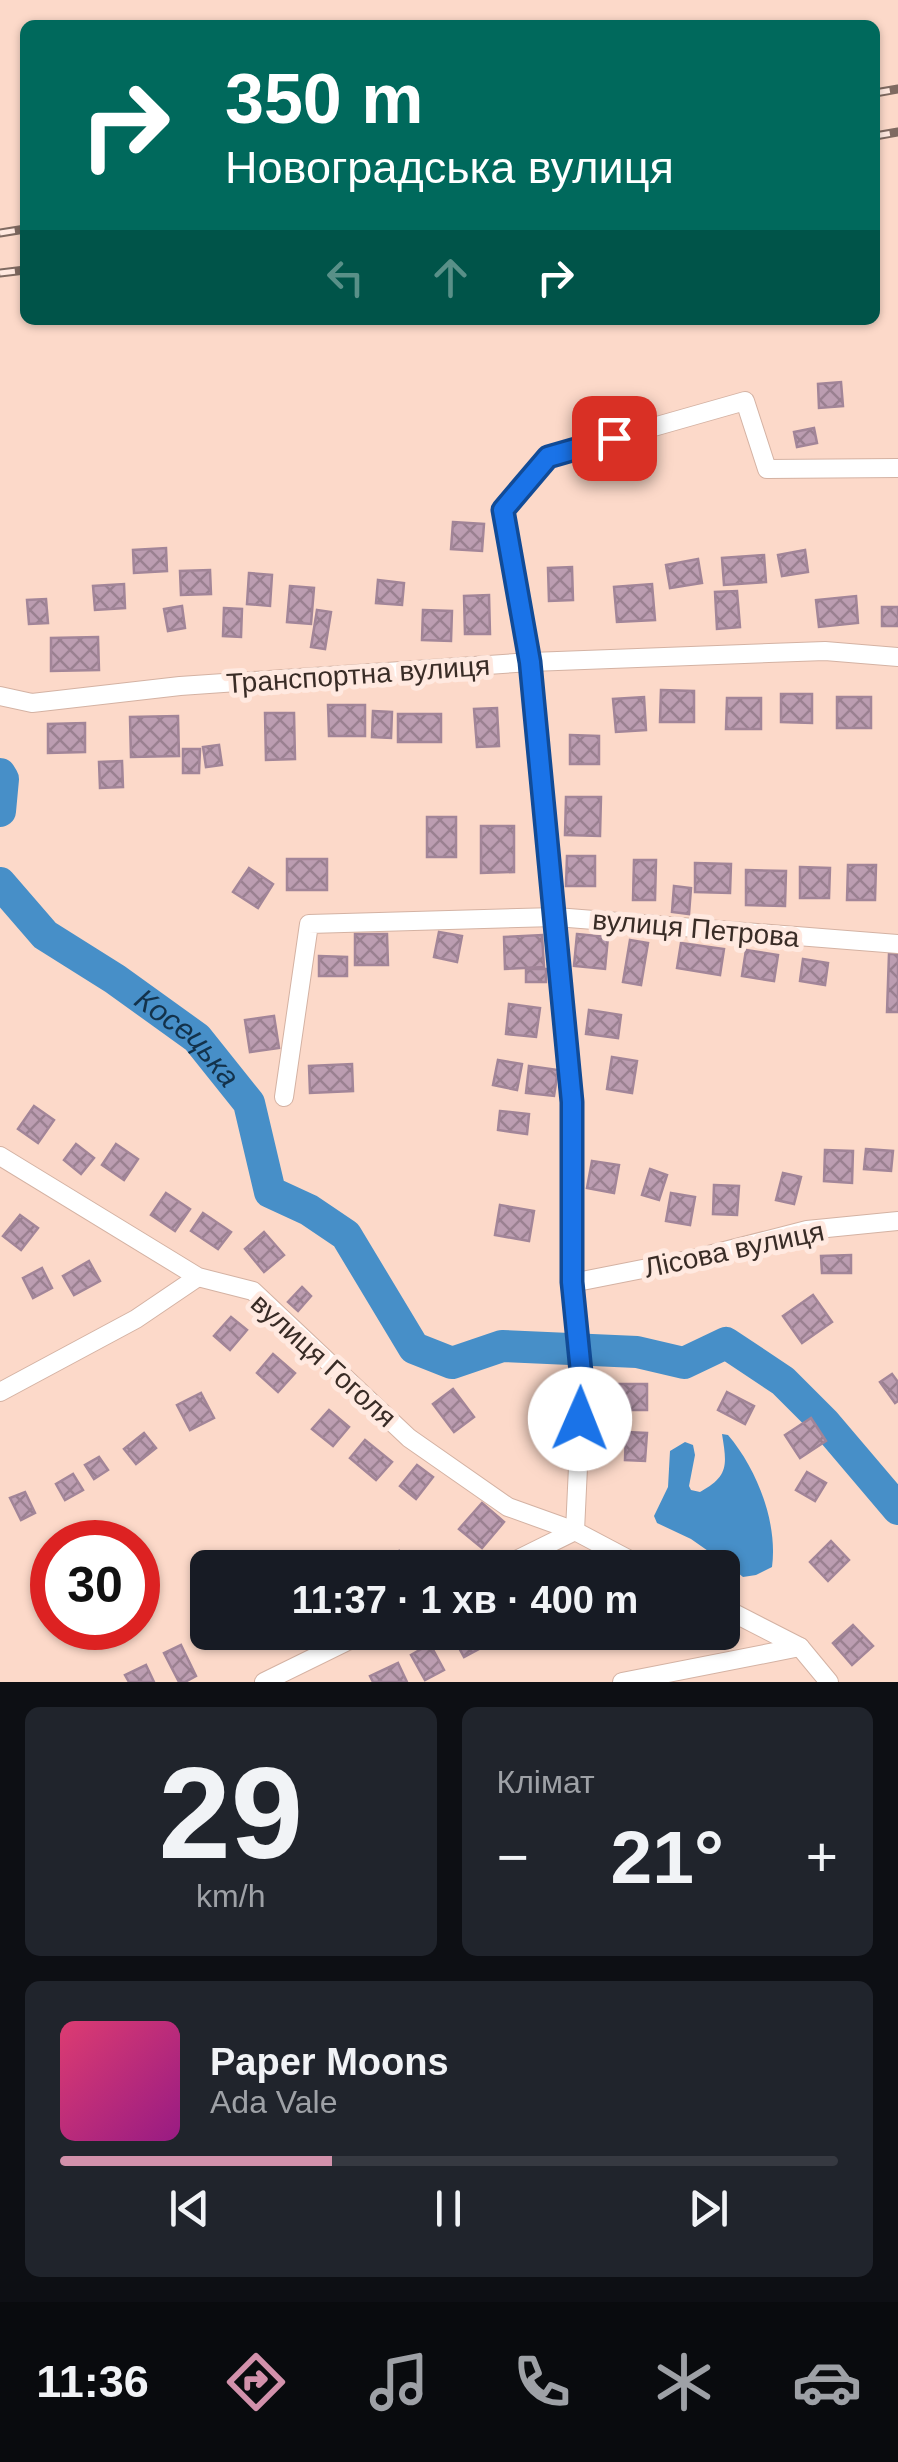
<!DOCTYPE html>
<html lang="uk">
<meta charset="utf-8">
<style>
body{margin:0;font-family:Arial,sans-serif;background:#20242c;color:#f1f3f6;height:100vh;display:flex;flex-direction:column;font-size:38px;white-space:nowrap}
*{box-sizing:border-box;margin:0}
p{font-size:32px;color:#9ea1a6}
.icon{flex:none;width:55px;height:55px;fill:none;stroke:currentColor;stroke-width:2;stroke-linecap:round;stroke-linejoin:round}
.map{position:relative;height:1682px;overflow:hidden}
.details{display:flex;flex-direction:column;gap:25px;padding:25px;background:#0d0f14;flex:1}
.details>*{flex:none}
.banner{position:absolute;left:20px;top:20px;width:860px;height:305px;border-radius:15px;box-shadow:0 2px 8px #0004;background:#00695c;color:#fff;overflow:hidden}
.speed{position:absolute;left:30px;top:1520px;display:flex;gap:20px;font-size:50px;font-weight:700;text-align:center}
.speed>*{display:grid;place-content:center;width:130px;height:130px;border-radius:50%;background:#171b24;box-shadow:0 2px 8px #0004;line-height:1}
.speed .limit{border:15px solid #d22;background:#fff;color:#111}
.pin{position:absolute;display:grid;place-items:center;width:85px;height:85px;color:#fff;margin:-42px;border-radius:20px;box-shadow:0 5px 15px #0006}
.me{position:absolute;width:110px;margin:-55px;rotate:1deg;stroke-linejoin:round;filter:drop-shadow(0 0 8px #0008)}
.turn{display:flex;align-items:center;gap:35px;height:210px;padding:0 40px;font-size:45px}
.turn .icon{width:130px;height:130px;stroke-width:2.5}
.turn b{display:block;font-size:70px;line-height:85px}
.lanes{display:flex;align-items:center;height:95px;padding:0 40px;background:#0003;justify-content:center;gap:50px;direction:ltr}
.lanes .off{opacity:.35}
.big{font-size:75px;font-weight:800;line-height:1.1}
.details .widget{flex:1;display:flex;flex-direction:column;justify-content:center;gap:15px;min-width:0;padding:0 35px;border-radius:15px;background:#20242c}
.details .dial{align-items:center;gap:0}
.dial b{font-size:130px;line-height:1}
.song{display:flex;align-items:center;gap:30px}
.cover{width:120px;height:120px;border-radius:15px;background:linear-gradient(135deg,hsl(340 70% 55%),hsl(310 70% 35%))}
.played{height:10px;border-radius:5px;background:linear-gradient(90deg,#d291ab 35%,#363941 35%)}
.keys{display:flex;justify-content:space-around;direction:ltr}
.heat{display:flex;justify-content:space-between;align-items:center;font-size:55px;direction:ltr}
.details .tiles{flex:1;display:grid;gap:25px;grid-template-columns:1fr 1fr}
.widget:last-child{grid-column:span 2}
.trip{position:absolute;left:190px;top:1550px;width:550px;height:100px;border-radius:15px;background:#171b24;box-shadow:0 2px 8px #0004;font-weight:800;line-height:100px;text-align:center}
.tab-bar{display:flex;height:160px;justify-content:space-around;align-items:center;background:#090b0e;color:#9ea1a6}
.tab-bar .icon{width:70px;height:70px}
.tab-bar .current{color:#d291ab}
.tab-bar b{font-size:45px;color:#f1f3f6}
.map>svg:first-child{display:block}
.water{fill:#478fc8}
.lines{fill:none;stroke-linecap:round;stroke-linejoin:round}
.river{stroke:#478fc8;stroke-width:32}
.building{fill:url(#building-cross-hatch);stroke:#a28598;stroke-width:2.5}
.minor-casing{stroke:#d4b2a3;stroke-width:20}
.minor{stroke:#fff;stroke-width:18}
.rail-casing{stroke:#7f6a61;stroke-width:9}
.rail{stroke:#ffe9e0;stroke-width:5;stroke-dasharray:15;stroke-linecap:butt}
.route-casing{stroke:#114b97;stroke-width:25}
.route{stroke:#1a73e8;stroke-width:18}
.labels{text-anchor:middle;stroke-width:10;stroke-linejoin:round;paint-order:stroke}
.street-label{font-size:28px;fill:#392c26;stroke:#ffe9e0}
.water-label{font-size:30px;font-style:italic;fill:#13324b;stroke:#ffe9e0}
</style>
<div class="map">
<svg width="898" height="1682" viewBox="0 0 898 1682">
<defs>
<pattern id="building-cross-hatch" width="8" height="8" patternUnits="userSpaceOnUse" patternTransform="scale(2.5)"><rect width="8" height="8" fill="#bc9db1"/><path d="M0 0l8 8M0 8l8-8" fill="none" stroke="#9a8090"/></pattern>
</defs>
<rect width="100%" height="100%" fill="#fcd9c9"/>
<path class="water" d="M722,1434L728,1435C757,1469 778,1523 772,1567L756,1575L743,1577L738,1573L737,1560L729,1553H711L691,1539L657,1523L654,1516L668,1487L670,1451L685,1442L693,1445L695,1455L689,1486L691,1490L700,1492C729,1476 727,1465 722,1434Z"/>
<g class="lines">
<g class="river">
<polyline points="0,774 3,779 0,811"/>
<path id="s1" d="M0,883L45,935L115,979L197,1038L249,1103L270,1192L309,1210L346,1235L414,1348L452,1363L502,1346L637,1352L684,1363L726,1343L783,1381L825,1423L898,1509"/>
</g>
</g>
<g class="building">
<polygon points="841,382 843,406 819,408 818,384"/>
<polygon points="814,428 817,443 797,447 794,432"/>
<polygon points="453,522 484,524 482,551 451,549"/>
<polygon points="166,548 167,571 134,573 133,550"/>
<polygon points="805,550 808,572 782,576 778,555"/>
<polygon points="764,555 766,582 724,585 722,558"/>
<polygon points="698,559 702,583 670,588 666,565"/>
<polygon points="572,567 573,600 549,601 548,568"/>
<polygon points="210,570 211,594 181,595 180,571"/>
<polygon points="249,573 272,575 270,606 247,604"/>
<polygon points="378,580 404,583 402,605 376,603"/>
<polygon points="124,584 125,608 95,610 93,586"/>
<polygon points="652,584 655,620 617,622 614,587"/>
<polygon points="290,586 314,588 311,624 287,622"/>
<polygon points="737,591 740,627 717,629 715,592"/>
<polygon points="489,595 490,634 465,634 464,596"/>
<polygon points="856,596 858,623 819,627 816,600"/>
<polygon points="46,599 48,623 29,624 27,600"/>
<polygon points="182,606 185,628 168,631 164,609"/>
<rect x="882" y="607" width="16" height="19"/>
<polygon points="224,608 242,609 241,637 223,636"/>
<polygon points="317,610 331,612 325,649 311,647"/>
<polygon points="423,610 452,611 451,641 422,640"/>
<polygon points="98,637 99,670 51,671 51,638"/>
<polygon points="661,690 694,691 694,722 660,722"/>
<polygon points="781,694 812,694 812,723 781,722"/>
<polygon points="644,697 646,730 616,732 613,699"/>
<rect x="837" y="697" width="34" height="31"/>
<polygon points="727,698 761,698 761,729 726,729"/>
<polygon points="328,705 365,705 365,736 329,736"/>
<polygon points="497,708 499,746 477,747 474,709"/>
<polygon points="373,711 392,712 391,738 372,737"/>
<polygon points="265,713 294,713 295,759 266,760"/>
<rect x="398" y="714" width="43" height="28"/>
<polygon points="178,716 179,756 131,757 130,717"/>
<polygon points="85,723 85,752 48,753 48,724"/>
<polygon points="570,735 599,736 599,764 570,764"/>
<polygon points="219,745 222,765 206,767 203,747"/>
<polygon points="183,749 200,749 199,773 183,773"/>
<polygon points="122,761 123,787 100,788 99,762"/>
<polygon points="566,797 601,797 600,836 565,835"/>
<rect x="427" y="817" width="29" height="40"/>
<polygon points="481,826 514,826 514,872 481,873"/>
<polygon points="567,856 595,856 595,886 566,886"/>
<rect x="287" y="859" width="40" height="31"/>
<polygon points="634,860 656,860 655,900 633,900"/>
<polygon points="695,863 731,864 730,893 695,892"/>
<polygon points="848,865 876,865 875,900 847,900"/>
<polygon points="800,867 830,868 829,898 800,898"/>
<polygon points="249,868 273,884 258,908 233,892"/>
<polygon points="746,870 786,871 785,906 746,905"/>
<polygon points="674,886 691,888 689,914 672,912"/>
<polygon points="439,932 462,936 457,962 434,957"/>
<polygon points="355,934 387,934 388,965 355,965"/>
<polygon points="577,934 608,937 605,969 574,966"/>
<polygon points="542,935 544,967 505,969 504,937"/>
<polygon points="630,940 648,943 641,985 623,982"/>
<polygon points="681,943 724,949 720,975 677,968"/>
<polygon points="746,950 778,955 774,981 742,976"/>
<polygon points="889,954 898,954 898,1012 887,1012"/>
<polygon points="319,956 347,957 347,976 319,976"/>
<polygon points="803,959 828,963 825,985 800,981"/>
<rect x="526" y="969" width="20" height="13"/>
<polygon points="509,1004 540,1008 536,1037 506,1034"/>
<polygon points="589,1010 621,1015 618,1038 586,1034"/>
<polygon points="274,1016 279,1048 250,1052 245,1020"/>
<polygon points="612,1057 637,1061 632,1093 607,1089"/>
<polygon points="498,1060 522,1064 517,1090 493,1085"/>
<polygon points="352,1064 353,1091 310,1093 309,1066"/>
<polygon points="529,1066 558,1070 554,1096 526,1093"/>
<polygon points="34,1106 54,1120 38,1143 18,1129"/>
<polygon points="500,1111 529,1114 527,1134 498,1130"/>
<polygon points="76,1144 94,1158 81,1174 64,1160"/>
<polygon points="116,1144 138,1159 124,1180 102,1165"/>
<polygon points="866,1149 893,1151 891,1171 864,1169"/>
<polygon points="825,1150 853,1151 852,1183 824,1181"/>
<polygon points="592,1161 619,1165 614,1193 587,1188"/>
<polygon points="650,1169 667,1175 659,1200 642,1195"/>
<polygon points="783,1173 801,1177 794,1204 776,1200"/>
<polygon points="714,1185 739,1186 737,1215 713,1214"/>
<polygon points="166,1193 190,1209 175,1231 151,1215"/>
<polygon points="671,1193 695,1197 690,1225 666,1221"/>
<polygon points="500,1205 534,1211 529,1241 495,1235"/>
<polygon points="203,1213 231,1232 218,1249 191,1231"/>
<polygon points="20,1215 38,1228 21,1250 3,1236"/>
<polygon points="264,1232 284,1255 264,1272 245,1249"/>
<polygon points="851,1255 851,1273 822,1273 821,1256"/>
<polygon points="89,1261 100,1281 74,1295 63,1276"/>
<polygon points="42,1268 52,1288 33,1298 23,1278"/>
<polygon points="302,1287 311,1296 298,1311 288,1302"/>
<polygon points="813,1295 832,1322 802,1343 783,1316"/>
<polygon points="231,1317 247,1330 230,1350 214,1336"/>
<polygon points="273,1354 295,1373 278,1392 257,1373"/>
<polygon points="892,1374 898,1382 898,1401 895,1403 880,1382"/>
<rect x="614" y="1384" width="33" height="26"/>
<polygon points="453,1389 474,1417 454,1432 433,1404"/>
<polygon points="727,1392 754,1406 745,1424 718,1410"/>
<polygon points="201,1393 214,1418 190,1430 177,1405"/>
<polygon points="329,1410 349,1427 333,1446 312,1429"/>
<polygon points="811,1418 826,1441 800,1458 785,1435"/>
<polygon points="626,1432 647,1433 645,1461 625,1460"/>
<polygon points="144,1433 156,1448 136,1464 124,1449"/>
<polygon points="365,1440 392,1462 376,1480 350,1458"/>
<polygon points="99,1457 108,1470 94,1479 85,1465"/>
<polygon points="417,1465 433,1477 416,1499 400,1486"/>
<polygon points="807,1472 826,1483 815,1501 796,1490"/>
<polygon points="73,1474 83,1490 65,1500 56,1484"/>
<polygon points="25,1492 35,1513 21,1520 10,1498"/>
<polygon points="482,1503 504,1522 482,1548 459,1529"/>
<polygon points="831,1541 849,1560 828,1581 810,1562"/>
<polygon points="399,1551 407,1568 367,1568 367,1567"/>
<polygon points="853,1625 873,1646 852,1665 833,1643"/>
<polygon points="487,1632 492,1642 464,1657 451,1633"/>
<polygon points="430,1644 444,1670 425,1680 411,1655"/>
<polygon points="181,1645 196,1676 185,1682 179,1682 164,1653"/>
<polygon points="398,1663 407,1682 373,1682 370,1676"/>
<polygon points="146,1665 154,1682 129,1682 125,1675"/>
</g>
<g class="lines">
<g class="minor-casing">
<g id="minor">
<polyline points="0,696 32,703 180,686 531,662 825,651 898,657"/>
<polyline points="284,1097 309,924 556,917 898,944"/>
<polyline points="0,1156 198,1277 253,1291 409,1438 508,1507 575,1531 645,1568"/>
<polyline points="572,1283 693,1259 807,1230 898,1221"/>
<polyline points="0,1392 136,1319 198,1277"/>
<polyline points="500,1568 575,1531 582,1382 572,1283 572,1102 531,662 503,510 548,457 745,401 767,469 898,468"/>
<polyline points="722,1607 800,1647 829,1682"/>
<polyline points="264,1682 366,1632"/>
<polyline points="622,1682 800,1647"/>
</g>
</g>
<use href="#minor" class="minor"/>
<g class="rail-casing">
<g id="rail">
<polyline points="875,93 898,89"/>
<polyline points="875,136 898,132"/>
<polyline points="0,233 25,229"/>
<polyline points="0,273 25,270"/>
</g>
</g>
<use href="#rail" class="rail"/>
</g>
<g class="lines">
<g class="route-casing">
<polyline id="route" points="580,1419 582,1382 572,1282 572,1102 530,662 503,510 548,457 614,438"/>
</g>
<use href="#route" class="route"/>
</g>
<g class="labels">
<g class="street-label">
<text transform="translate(358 674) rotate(-4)" y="10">Транспортна вулиця</text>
<text transform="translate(696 928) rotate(5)" y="10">вулиця Петрова</text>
<text transform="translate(734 1249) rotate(-12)" y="10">Лісова вулиця</text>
<text transform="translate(324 1360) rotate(42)" y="10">вулиця Гоголя</text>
</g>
<g class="water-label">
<text dy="10" stroke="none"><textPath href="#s1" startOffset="245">Косецька</textPath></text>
</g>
</g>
</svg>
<div class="speed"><div class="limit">30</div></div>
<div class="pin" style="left:614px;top:438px;background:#d93025"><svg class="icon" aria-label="arrive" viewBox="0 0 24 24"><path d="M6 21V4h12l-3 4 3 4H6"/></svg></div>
<svg class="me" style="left:580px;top:1419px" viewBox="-20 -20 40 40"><circle r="19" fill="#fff"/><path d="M0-13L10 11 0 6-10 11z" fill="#1a73e8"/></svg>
<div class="trip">11:37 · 1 хв · 400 m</div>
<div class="banner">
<div class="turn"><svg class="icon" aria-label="right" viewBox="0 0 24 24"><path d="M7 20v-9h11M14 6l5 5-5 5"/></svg><div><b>350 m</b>Новоградська вулиця</div></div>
<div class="lanes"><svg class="icon off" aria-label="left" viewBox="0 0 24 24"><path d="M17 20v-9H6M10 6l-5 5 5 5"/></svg><svg class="icon off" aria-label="ahead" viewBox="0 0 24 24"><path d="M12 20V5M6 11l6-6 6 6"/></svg><svg class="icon" aria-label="right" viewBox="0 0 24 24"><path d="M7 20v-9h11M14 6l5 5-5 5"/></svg></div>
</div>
</div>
<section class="details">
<div class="tiles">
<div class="widget dial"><b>29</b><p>km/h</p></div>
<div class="widget"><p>Клімат</p>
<div class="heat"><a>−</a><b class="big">21°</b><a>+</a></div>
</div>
<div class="widget">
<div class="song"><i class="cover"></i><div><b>Paper Moons</b><p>Ada Vale</p></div></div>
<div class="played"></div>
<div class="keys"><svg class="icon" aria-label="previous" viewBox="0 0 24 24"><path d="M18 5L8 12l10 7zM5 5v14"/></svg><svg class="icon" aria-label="pause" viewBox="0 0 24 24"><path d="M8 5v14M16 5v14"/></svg><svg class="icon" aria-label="next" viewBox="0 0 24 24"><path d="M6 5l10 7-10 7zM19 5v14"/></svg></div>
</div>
</div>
</section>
<nav class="tab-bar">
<b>11:36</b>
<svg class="icon current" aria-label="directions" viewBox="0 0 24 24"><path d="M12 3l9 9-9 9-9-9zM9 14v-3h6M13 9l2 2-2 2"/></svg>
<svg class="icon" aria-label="music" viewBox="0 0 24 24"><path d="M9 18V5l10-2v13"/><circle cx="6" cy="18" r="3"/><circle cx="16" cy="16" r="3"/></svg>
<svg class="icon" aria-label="phone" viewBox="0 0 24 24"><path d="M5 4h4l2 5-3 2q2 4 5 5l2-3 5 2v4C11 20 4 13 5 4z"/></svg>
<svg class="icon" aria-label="climate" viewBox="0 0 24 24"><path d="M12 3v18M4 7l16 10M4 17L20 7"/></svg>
<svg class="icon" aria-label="car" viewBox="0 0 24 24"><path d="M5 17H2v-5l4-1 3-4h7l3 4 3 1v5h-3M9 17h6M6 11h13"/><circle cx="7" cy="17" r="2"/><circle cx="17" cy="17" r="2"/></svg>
</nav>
